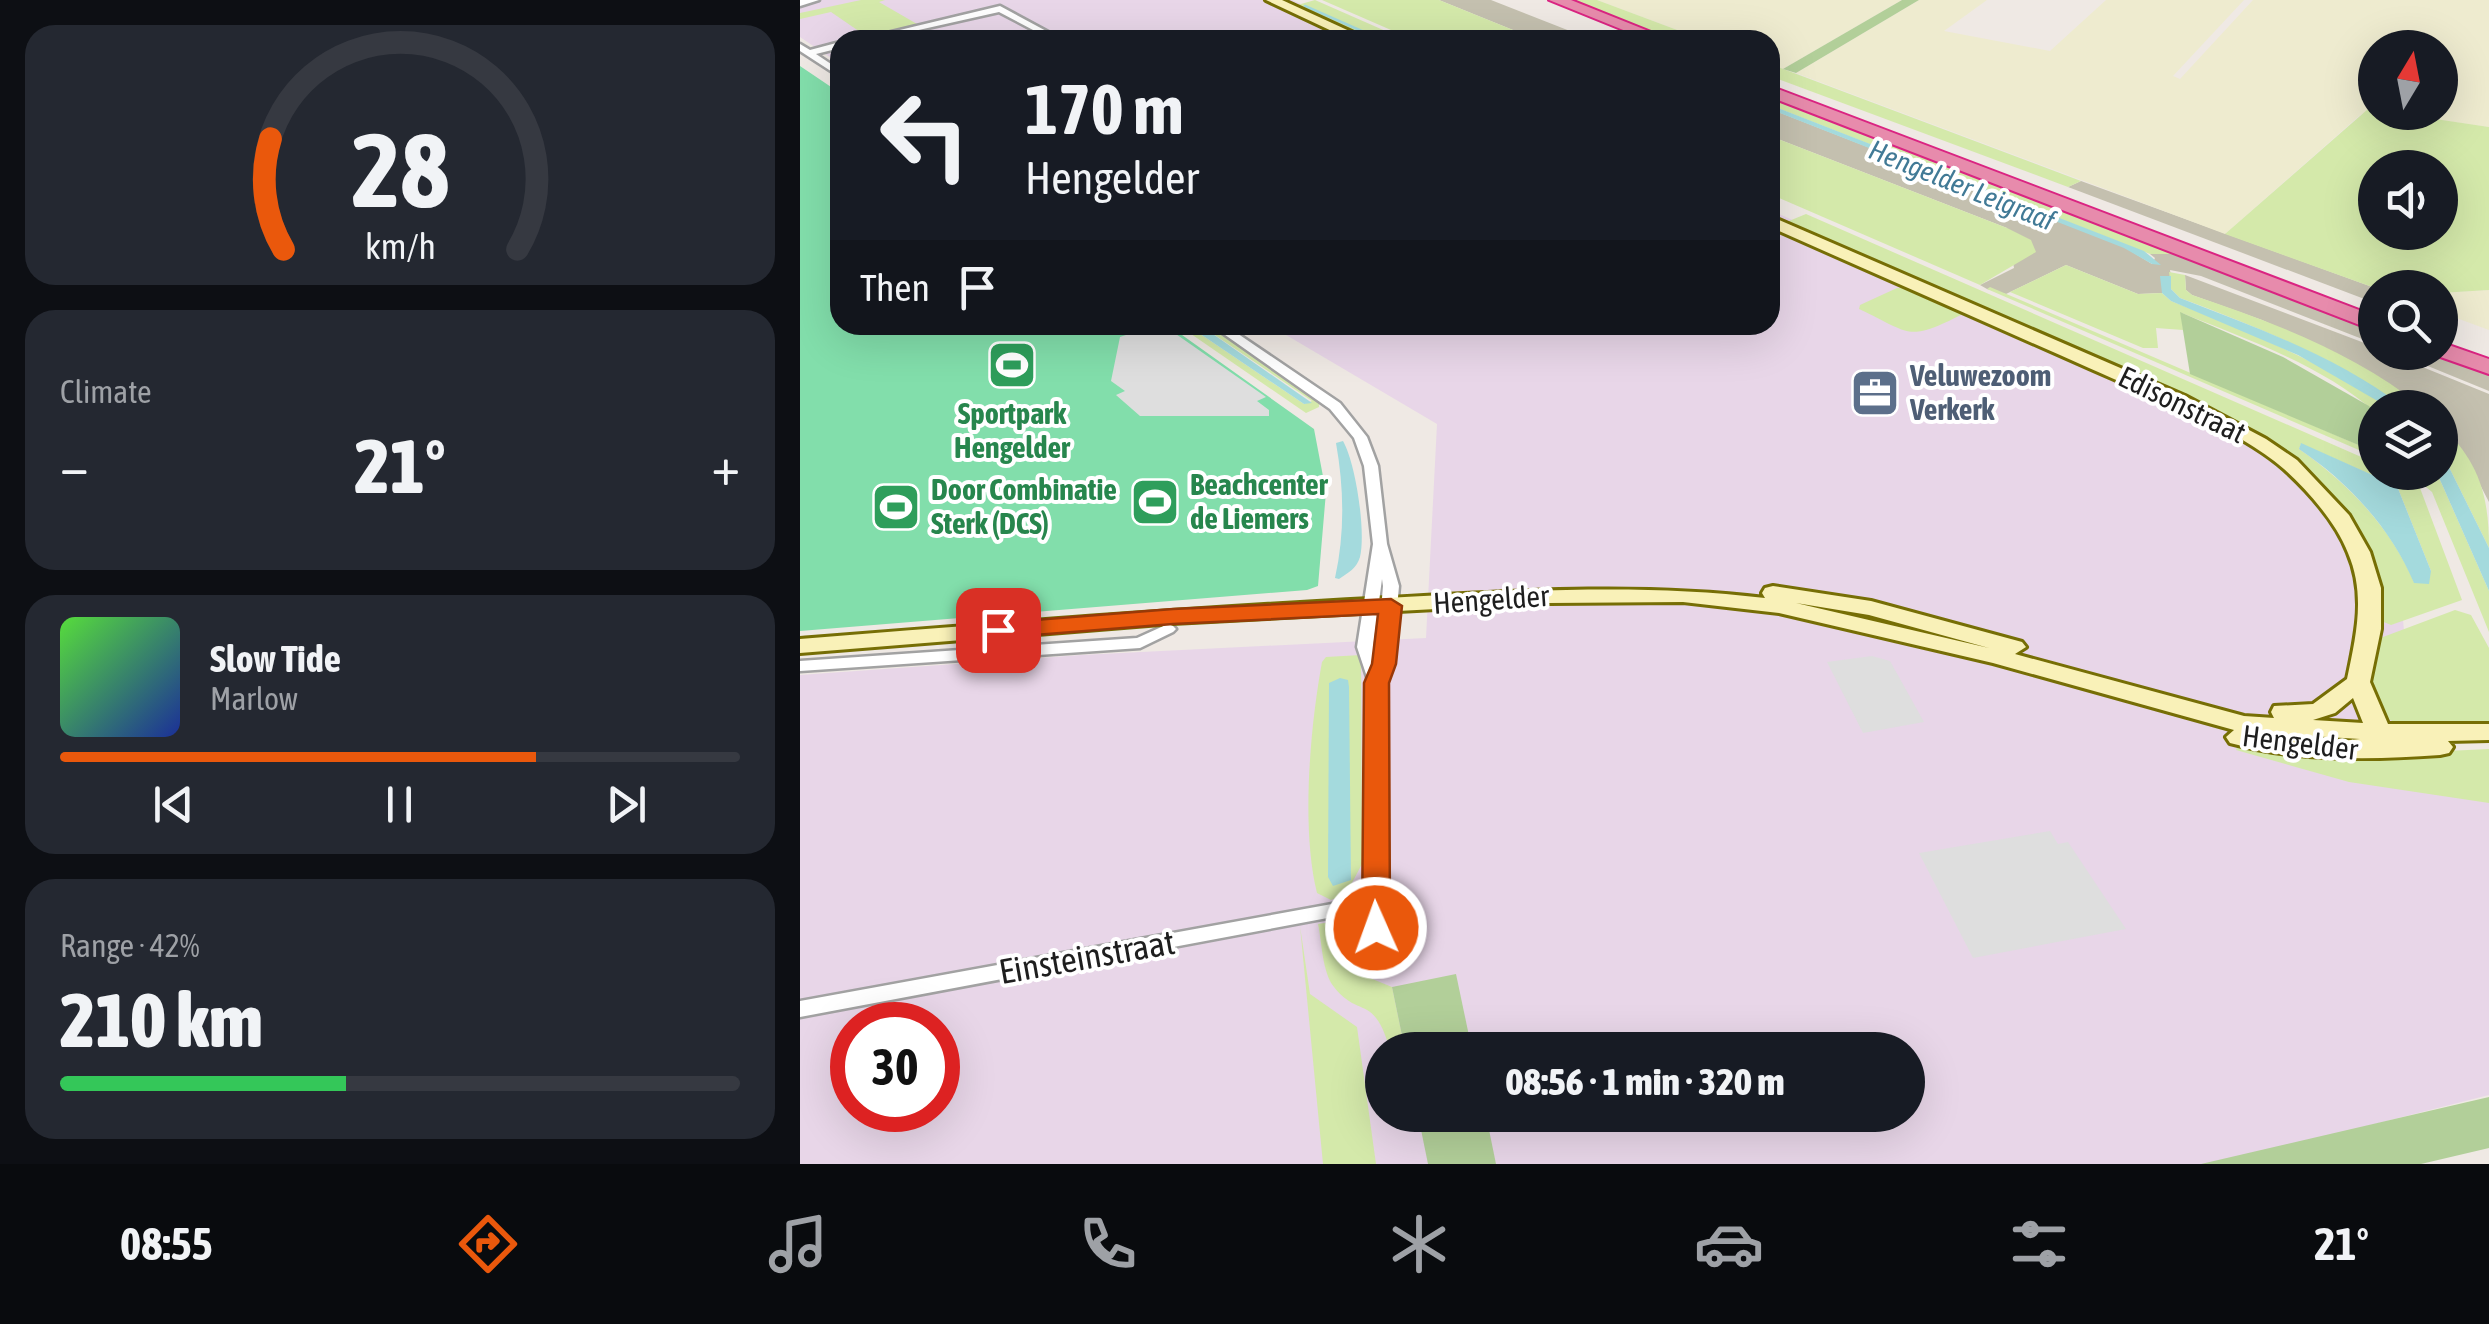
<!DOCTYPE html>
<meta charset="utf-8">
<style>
body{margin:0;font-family:"Asap Condensed",sans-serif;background:#242831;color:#f1f3f6;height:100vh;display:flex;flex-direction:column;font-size:38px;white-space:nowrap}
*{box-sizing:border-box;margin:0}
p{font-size:32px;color:#9ea1a6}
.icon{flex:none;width:55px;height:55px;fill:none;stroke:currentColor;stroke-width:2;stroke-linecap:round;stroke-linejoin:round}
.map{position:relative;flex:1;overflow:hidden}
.panel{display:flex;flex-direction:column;gap:25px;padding:25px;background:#0d0f14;width:800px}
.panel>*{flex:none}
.guide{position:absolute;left:30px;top:30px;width:950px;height:305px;border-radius:30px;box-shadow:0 10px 40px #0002;background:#171b24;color:#f1f3f6;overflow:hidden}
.needle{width:65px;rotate:10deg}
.tools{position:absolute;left:1558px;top:30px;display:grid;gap:20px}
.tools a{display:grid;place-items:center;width:100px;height:100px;border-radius:50%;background:#171b24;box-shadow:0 10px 40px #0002;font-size:50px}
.speed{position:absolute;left:30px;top:1002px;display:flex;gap:20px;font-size:50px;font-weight:700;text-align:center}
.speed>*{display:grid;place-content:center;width:130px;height:130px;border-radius:50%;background:#171b24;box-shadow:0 10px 40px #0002;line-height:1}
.speed .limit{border:15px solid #d22;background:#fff;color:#111}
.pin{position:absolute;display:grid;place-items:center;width:85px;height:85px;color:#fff;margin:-42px;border-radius:20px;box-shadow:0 5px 15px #0006}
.me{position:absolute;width:110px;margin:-55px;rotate:358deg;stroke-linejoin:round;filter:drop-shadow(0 0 8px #0008)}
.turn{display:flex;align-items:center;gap:35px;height:210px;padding:0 30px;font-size:45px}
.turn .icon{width:130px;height:130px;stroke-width:2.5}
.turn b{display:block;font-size:70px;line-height:85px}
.then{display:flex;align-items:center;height:95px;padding:0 30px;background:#0003;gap:20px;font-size:38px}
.big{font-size:75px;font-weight:800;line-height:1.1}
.panel .tile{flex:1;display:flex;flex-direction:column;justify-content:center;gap:15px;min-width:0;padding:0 35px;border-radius:30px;background:#242831}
.panel .dial{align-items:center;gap:0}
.dial svg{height:260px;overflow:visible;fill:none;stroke:#363941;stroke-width:7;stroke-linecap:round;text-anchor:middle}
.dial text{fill:#f1f3f6;stroke:none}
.song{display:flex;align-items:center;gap:30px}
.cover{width:120px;height:120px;border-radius:15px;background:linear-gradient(135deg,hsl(110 70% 55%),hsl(230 70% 35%))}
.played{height:10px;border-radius:5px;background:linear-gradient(90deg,#ea580c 70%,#363941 70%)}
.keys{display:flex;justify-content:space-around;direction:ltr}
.heat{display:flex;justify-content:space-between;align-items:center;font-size:55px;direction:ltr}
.charge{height:15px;border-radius:8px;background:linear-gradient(90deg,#34c759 42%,#363941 0)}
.trip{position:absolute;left:565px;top:1032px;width:560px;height:100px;border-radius:50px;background:#171b24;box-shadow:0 10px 40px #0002;font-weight:800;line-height:100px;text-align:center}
.dock{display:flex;height:160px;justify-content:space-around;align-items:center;background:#090b0e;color:#9ea1a6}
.dock .icon{width:70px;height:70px}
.dock .active{color:#ea580c}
.dock b{font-size:45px;color:#f1f3f6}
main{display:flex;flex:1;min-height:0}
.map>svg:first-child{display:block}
.industrial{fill:#e8d6e8;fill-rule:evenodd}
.construction{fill:#c4c0af}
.farmland{fill:#eeebcf}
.grass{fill:#d4e9aa;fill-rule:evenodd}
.forest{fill:#b2cf99}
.pitch{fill:#82deab}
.parking{fill:#dedede}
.water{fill:#a4dadd}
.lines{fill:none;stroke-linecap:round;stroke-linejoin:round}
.stream{stroke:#a4dadd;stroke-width:2.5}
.street-casing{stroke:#a2a2a2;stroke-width:5}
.secondary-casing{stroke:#766e05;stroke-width:6}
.highway-casing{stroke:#da2482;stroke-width:4}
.street{fill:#fff;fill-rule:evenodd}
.secondary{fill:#f9f1b8;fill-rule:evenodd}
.highway{fill:#e78bac;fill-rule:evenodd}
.route{fill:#ea580c;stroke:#983908;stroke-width:2.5}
.labels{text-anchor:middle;stroke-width:8;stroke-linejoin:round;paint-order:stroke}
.far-water-label{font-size:28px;font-style:italic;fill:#417a96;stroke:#fff}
.service-label{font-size:30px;font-weight:bold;fill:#4e5e75;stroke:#fff;text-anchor:start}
.street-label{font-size:30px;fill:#1e1e1e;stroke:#fff}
.leisure-label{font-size:30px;font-weight:bold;fill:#27864d;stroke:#fff;text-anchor:start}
.near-street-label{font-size:35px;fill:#1e1e1e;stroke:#fff}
</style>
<main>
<section class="panel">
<div class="tile dial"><svg viewBox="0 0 100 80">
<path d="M14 69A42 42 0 1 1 86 69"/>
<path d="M14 69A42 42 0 0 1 10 35" stroke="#ea580c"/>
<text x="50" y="56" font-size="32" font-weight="700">28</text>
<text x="50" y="72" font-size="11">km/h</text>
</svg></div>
<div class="tile"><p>Climate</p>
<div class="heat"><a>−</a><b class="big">21°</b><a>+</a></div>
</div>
<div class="tile">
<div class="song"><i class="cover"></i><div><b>Slow Tide</b><p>Marlow</p></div></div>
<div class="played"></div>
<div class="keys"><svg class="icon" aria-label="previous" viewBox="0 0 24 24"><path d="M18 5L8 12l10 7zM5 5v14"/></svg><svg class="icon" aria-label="pause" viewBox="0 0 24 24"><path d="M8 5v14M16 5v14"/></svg><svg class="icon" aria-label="next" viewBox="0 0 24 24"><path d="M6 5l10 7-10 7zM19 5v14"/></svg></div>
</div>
<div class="tile"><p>Range · 42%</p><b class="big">210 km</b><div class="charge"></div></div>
</section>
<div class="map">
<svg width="1689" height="1164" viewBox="0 0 1689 1164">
<rect width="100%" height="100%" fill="#efe9e4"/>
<g class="industrial">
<polygon points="0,0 492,0 582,40 40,40 40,64 0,37"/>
<path d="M970,210L1509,450L1599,577L1609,684L1661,761L1689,791V1095L1417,1164H0V675L281,655L626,638L637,424L469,325H970ZM52,1025H138V1110H52ZM582,1050H1108V1115H582Z"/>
</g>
<g class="construction">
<polygon points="639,0 691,0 793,40 738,40"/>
<polygon points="970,109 1324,247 1352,264 1355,258 1350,254 1376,254 1575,331 1575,344 1401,276 1370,270 1371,276 1362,279 1362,293 1338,294 1266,265 1206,294 1187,289 1180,285 1214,268 1207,228 970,136"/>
<polygon points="1281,181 1575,288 1575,303 1268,187"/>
<polygon points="1385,275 1575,347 1575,352 1588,353 1689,394 1689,502 1662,450 1640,423 1640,408 1622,407 1551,361 1462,320 1392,295 1386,290"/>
<polygon points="1596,353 1631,353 1689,375 1689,391"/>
</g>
<g class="farmland">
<polygon points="797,0 1102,0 983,69 970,64 970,40 904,40"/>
<polygon points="1119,0 1187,0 1144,31 1250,51 1306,0 1444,0 1373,76 1380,79 1453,0 1689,0 1689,127 1589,113 1640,112 1640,48 1575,48 1575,110 1568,110 1559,116 1425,234 996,73"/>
<polygon points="1689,290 1689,330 1640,312 1640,293"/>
</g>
<g class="grass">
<polygon points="61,0 85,0 79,2 117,24 66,36 31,12 0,19 0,13"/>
<polygon points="515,0 606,40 571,40 494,6"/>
<polygon points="522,0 639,0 738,40 614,40"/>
<polygon points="769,0 797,0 904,40 875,40"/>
<polygon points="970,64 1281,181 1268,187 970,76"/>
<polygon points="970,97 1376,254 1350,254 970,105"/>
<path d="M1568,109L1689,127V290L1640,293V288H1575L1425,234ZM1575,168H1640V232H1575Z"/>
<polygon points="970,136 1207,228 1231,240 1236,252 1180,285 970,194"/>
<path d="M1006,214L1575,463V472L1597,473L1620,488L1662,600L1591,625L1579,620L1574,573L1479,451L984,223ZM1501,444L1597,486L1631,571L1614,582C1591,528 1547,482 1499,449Z"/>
<path d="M1266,265L1338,294L1362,293L1371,301C1446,331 1521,361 1588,407L1575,408V412C1522,365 1446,339 1382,313L1383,330L1356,328L1358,348H1343L1210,292Z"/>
<path d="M1369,272L1385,275L1386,290L1392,295C1473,322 1555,353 1622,407C1590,407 1561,378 1532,363C1483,338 1432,317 1380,298L1371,289Z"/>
<polygon points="1190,287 1575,452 1575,457 1187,289"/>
<path d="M1097,288H1113L1160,309L1161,315C1107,342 1112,334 1059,309L1060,305Z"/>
<polygon points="378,325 387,325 504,404 512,401 400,325 407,325 519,401 519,407 506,413"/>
<path d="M1640,424C1679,462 1689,495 1689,548L1640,449Z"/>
<polygon points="1609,473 1637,473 1689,591 1689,632 1632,492"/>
<path d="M1655,610L1671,615L1689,648V728C1653,728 1572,741 1569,687C1567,672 1573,655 1575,640Z"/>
<path d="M561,655L562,864L546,894L531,900L517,893C501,829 510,727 522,662L526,657Z"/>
<polygon points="1439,742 1562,755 1689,749 1689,803 1549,782 1436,750"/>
<path d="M561,917L565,976L592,987L605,1050H590C574,993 559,1019 534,987C522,972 522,942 518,924Z"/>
<polygon points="500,926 510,994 557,1027 576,1164 523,1164"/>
</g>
<g class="forest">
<polygon points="1102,0 1119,0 996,73 983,69"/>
<polygon points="1380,312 1483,357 1569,406 1575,412 1575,452 1390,374"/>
<polygon points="656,974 672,1050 605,1050 592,987"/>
<polygon points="1689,1097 1689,1148 1621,1164 1401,1164"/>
<polygon points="618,1115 686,1115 696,1164 628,1164"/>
</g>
<polygon class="pitch" points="0,66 40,93 40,325 368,325 514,429 526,492 518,586 507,590 0,631"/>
<g class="parking">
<polygon points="355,325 363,325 466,397 457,401 469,410 469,416 340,416 316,395 325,391 311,381 320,337"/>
<polygon points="1072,656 1090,661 1124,722 1063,733 1027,662"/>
<polygon points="1250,831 1258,844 1268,842 1326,929 1173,958 1119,853"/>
</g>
<g class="water">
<polygon points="970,105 1344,251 1361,265 1352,264 1324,248 970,109"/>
<path d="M1360,276H1371V289L1380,298C1457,328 1537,356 1603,407H1588L1498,355L1371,301L1362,293Z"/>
<polygon points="387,325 400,325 512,403 504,404"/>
<path d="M543,441C556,464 566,532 560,557C557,568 548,573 539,579L535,578C545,533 544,488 536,443Z"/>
<path d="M1501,443L1597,486L1631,571L1629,584L1614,583C1591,528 1547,481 1499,449Z"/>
<polygon points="1640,449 1689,548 1689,591 1637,473"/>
<polygon points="540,678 548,680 549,687 551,880 533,886 528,877 529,683"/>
</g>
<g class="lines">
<polyline class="stream" points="505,6 582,40"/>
<g class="street-casing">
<g id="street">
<polygon points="0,0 19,0 0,6"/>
<polygon points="200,6 263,40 252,40 199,12 74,40 58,40"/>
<polygon points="40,42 40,48 16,54 40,70 40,77 0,51 0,44 10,50"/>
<path d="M411,325H425L540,403L567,437L578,466L587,544L599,586L592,664L585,683L583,903L588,953L585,958L578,960L571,958L568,953L565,911L0,1017V1001L565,898L569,683L557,647L573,544L564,466L554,438L530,409ZM582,579L583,586L577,658L573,647Z"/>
<polygon points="368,624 373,626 376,629 373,632 340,648 0,671 0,661 337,638"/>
</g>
</g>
<g class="secondary-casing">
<g id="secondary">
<polygon points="466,0 482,0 569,40 551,40"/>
<path d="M970,216L1385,396L1466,439L1497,460L1549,515L1570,552L1581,588V629L1570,682L1588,724H1689V740L1648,741L1653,747L1649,753L1640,755C1570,760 1498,761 1430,743L1426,737L1434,730L1193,663L979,613L883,602L749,603L373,623L0,653V639C190,624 379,609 570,599C702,592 833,582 965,598L962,593L965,588L973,586L1071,601L1222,642L1226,647L1215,654L1444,716L1474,718L1471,712L1474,706L1513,704L1547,679C1556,636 1566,595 1548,553C1536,522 1508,491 1484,469C1439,429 1345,393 1289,368C1183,321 1076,274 970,227ZM996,603L1069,615L1189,648ZM1553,698L1563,723L1513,720L1535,713ZM1464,733L1560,739L1539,741Z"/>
</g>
</g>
<g class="highway-casing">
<g id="highway">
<polygon points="749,0 771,0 871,40 848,40"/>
<polygon points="970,86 1575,316 1575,331 970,97"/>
<polygon points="1640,342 1689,359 1689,374 1632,354 1640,352"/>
</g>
</g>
<use href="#street" class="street"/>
<use href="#secondary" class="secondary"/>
<use href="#highway" class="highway"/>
</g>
<polygon class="route" points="591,599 602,606 596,664 589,683 590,928 586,936 576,939 566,936 562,928 564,683 572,664 578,614 373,624 198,638 186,630 198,623 373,609"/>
<defs>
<g id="stadium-square" transform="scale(2.5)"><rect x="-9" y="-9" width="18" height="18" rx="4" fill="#2e9e5b" stroke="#fff"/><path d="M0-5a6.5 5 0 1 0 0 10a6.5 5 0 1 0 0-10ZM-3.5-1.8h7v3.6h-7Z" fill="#fff"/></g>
<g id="office-square" transform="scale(2.5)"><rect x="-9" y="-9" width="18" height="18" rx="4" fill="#5c6f8a" stroke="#fff"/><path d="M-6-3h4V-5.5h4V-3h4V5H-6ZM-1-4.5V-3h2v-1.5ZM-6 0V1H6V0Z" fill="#fff"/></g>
</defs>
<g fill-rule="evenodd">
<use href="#stadium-square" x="212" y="365"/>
<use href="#office-square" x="1075" y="393"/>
<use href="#stadium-square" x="355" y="502"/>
<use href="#stadium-square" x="96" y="507"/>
</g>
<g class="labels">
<g class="far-water-label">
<text transform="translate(1162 185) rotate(22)" y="10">Hengelder Leigraaf</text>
</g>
<g class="service-label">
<text x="1110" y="386">Veluwezoom<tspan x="1110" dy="34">Verkerk</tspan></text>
</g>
<g class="street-label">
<text transform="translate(1382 405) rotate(26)" y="10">Edisonstraat</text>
<text transform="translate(691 600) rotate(-4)" y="10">Hengelder</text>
<text transform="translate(1500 743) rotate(7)" y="10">Hengelder</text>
</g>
<g class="leisure-label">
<text x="212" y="424" text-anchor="middle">Sportpark<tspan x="212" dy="34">Hengelder</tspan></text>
<text x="390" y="495">Beachcenter<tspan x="390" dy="34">de Liemers</tspan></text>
<text x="131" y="500">Door Combinatie<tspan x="131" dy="34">Sterk (DCS)</tspan></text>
</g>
<g class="near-street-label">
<text transform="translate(287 957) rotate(-10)" y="12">Einsteinstraat</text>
</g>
</g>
</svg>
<div class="tools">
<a><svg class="needle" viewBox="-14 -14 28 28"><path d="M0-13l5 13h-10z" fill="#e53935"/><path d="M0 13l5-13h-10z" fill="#9ea1a6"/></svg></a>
<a><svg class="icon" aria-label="sound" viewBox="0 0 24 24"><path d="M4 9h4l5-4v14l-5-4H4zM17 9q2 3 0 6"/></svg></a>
<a><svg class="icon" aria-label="search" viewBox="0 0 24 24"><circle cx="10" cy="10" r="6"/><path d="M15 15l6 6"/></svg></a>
<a><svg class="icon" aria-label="layers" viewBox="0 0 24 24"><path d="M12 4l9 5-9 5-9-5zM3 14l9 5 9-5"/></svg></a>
</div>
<div class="speed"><div class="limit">30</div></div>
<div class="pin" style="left:198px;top:630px;background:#d93025"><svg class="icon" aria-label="arrive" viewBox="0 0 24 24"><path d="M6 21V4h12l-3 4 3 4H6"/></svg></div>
<svg class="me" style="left:576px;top:928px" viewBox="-20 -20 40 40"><circle r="17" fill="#ea580c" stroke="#fff" stroke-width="3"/><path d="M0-11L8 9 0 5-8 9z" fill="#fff"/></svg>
<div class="trip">08:56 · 1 min · 320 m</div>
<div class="guide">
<div class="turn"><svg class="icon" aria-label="left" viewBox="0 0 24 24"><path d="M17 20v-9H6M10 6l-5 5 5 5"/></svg><div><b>170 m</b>Hengelder</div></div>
<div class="then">Then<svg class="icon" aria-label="arrive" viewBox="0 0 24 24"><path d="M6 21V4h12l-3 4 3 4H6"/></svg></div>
</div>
</div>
</main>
<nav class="dock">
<b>08:55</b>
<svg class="icon active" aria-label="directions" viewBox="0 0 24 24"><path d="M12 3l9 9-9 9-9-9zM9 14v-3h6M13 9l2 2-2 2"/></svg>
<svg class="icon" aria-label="music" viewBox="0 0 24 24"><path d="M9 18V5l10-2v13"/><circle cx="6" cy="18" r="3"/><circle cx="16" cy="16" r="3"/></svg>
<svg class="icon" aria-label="phone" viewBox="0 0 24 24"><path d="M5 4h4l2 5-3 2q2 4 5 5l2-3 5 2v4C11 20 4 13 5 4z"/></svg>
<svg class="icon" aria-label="climate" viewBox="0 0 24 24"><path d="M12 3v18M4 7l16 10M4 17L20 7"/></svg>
<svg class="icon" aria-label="car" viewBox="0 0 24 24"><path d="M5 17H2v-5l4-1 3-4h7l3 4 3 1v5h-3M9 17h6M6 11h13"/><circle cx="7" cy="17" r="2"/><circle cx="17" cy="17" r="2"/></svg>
<svg class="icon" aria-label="filters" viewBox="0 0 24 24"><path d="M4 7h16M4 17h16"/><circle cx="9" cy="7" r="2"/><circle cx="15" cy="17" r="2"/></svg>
<b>21°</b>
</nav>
